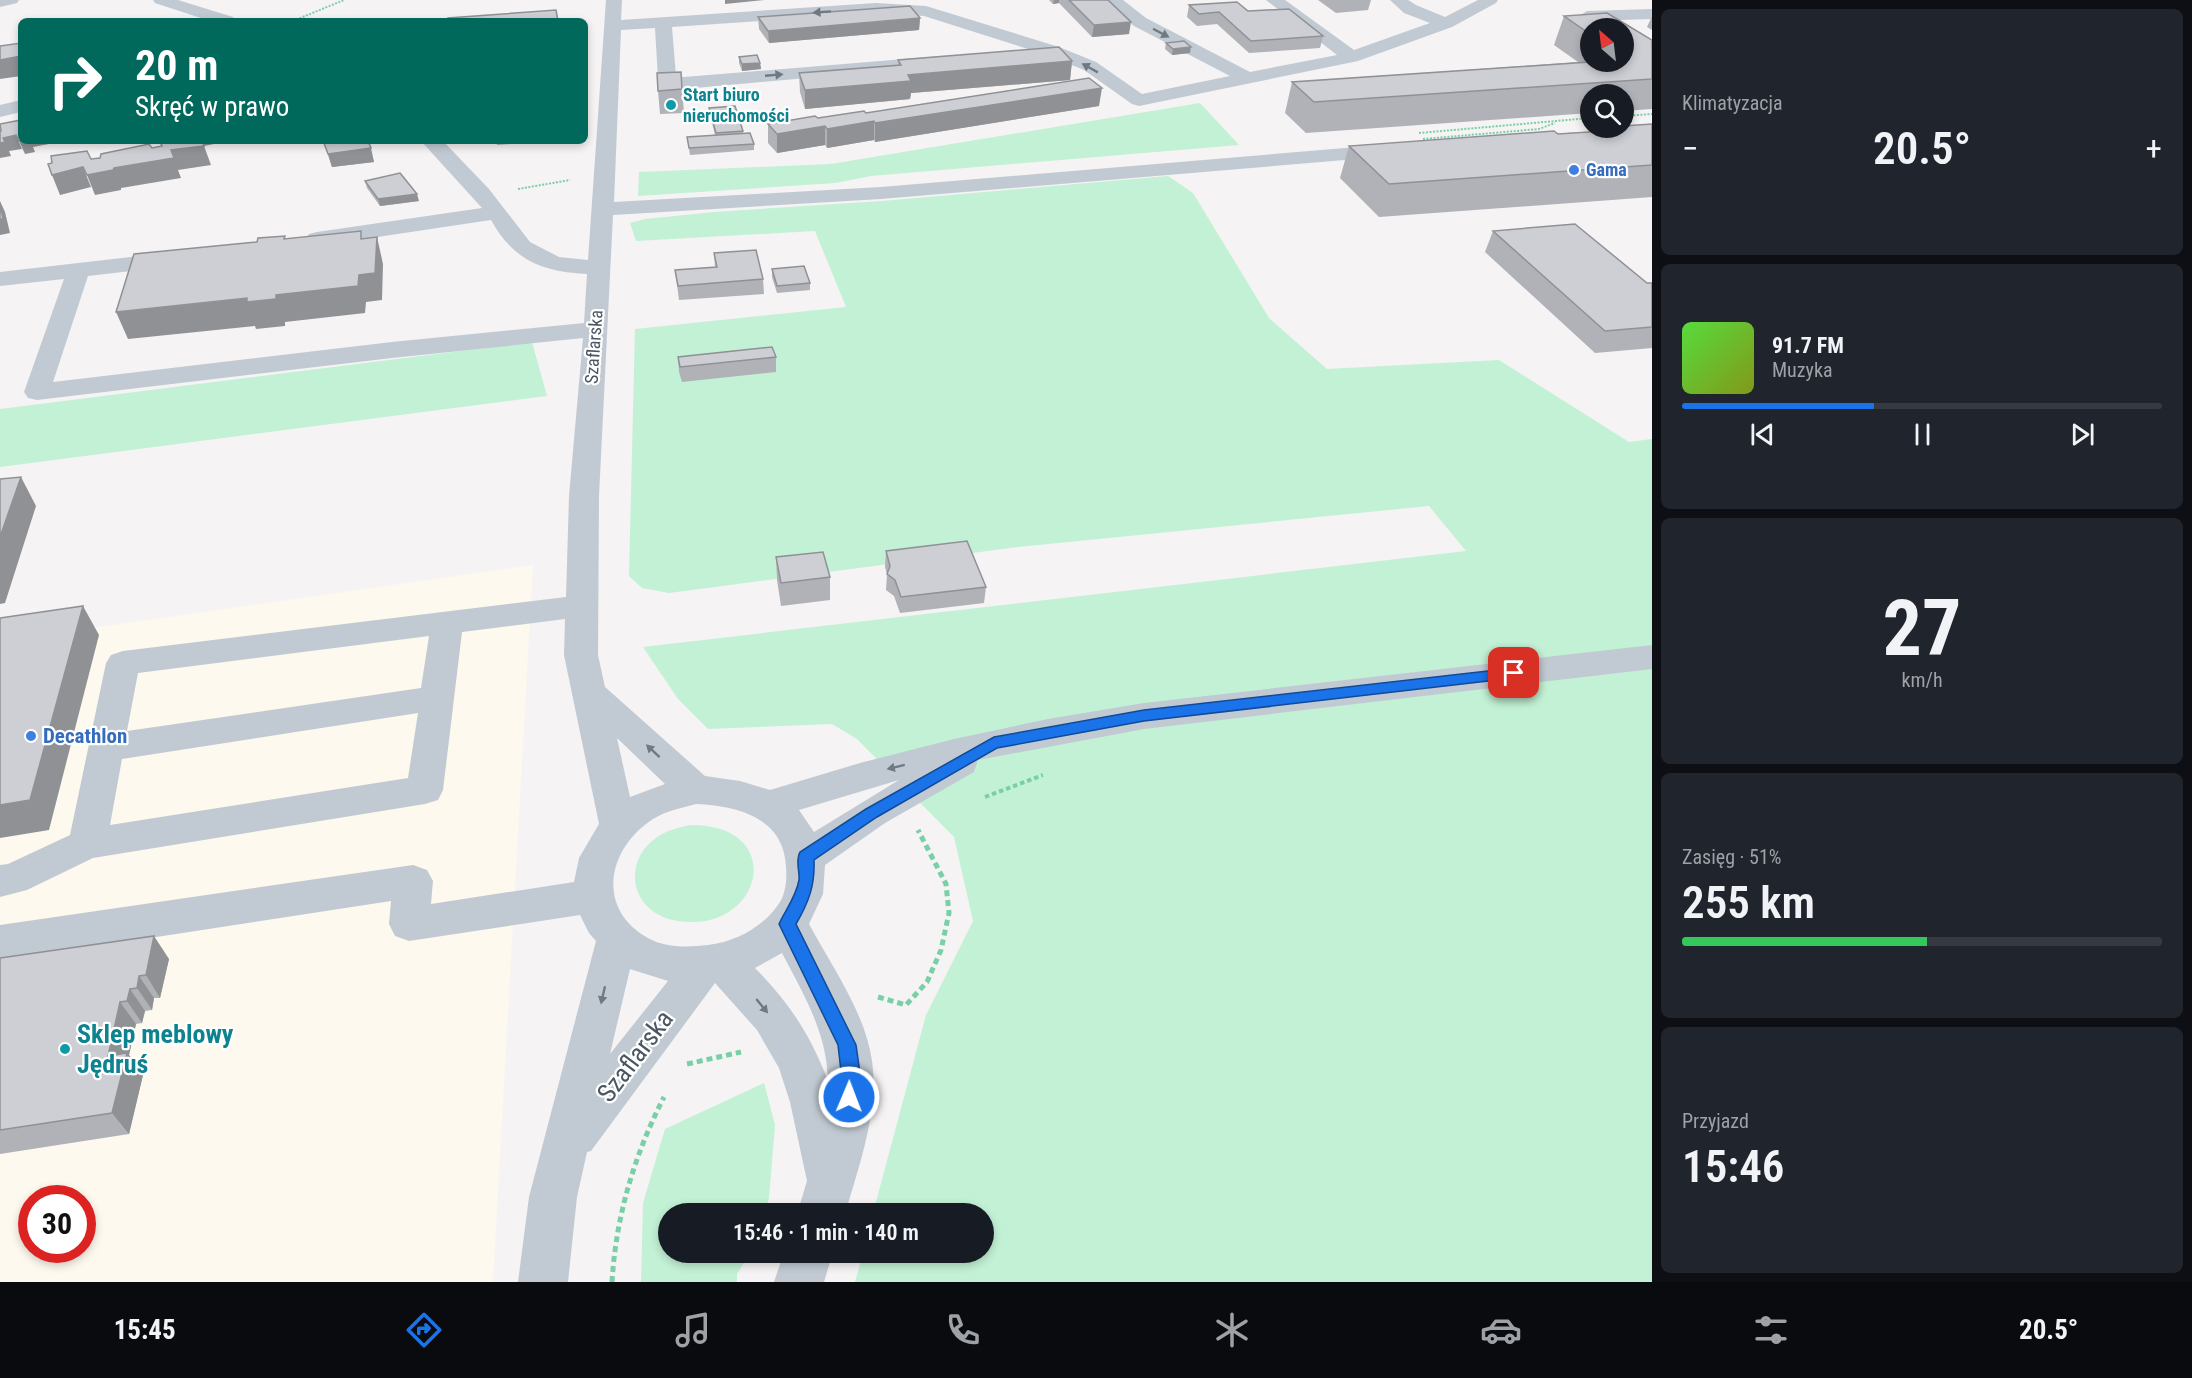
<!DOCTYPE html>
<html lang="pl">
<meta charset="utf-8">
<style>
body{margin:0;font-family:"Roboto Condensed",sans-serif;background:#20242c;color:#f1f3f6;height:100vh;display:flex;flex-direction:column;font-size:22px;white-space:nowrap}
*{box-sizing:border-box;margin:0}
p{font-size:20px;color:#9ea1a6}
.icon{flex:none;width:33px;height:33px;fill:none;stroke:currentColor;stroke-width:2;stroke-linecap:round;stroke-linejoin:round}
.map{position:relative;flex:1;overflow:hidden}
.details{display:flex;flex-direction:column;gap:9px;padding:9px;background:#0d0f14;width:540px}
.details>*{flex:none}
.guide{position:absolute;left:18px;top:18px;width:570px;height:126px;border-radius:9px;box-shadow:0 3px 9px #0003;background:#00695c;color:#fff;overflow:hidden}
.needle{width:39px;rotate:332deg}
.controls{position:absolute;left:1580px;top:18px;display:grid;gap:12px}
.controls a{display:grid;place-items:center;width:54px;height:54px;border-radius:50%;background:#171b24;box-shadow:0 3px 9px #0003;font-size:30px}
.speed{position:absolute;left:18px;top:1185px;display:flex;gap:12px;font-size:30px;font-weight:700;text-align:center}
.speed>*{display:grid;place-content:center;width:78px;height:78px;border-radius:50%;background:#171b24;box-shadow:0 3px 9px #0003;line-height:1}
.speed .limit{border:9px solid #d22;background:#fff;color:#111}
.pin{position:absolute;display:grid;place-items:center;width:51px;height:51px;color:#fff;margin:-26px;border-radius:12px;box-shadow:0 3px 9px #0006}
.me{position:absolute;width:66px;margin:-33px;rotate:1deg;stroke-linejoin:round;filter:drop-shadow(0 0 4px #0008)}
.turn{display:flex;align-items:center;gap:21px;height:126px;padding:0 18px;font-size:27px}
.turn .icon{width:78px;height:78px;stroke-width:2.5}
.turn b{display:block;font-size:42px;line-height:51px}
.big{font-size:45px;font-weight:600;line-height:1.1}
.details .tile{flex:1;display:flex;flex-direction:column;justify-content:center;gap:9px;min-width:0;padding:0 21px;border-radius:9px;background:#20242c}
.details .dial{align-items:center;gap:0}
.dial b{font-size:78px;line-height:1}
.song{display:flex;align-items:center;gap:18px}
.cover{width:72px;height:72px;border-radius:9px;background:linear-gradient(135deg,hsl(110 70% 55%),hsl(70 70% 35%))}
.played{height:6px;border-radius:3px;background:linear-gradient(90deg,#1a73e8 40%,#363941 40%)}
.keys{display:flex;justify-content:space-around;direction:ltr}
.heat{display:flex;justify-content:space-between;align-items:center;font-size:33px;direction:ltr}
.charge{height:9px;border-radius:4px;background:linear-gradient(90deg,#34c759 51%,#363941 0)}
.trip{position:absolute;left:658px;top:1203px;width:336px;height:60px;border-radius:30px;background:#171b24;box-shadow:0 3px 9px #0003;font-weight:600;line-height:60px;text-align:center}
.tabs{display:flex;height:96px;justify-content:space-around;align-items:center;background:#090b0e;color:#9ea1a6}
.tabs .icon{width:42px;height:42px}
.tabs .on{color:#1a73e8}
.tabs b{font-size:27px;color:#f1f3f6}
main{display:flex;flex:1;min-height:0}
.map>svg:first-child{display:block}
.commercial{fill:#fdf9ef;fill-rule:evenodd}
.green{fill:#c3f1d5}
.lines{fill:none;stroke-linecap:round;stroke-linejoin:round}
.path-far2{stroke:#7ad0a6;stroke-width:2;stroke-dasharray:2 1.5;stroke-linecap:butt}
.path-far1{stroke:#7ad0a6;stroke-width:4;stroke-dasharray:4.5 3;stroke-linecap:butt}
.path{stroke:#7ad0a6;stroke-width:5;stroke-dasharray:6 4;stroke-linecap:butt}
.minor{fill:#c1cad2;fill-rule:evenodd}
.wall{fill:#b0b2b7;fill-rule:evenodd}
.shaded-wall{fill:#909195}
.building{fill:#cdcfd5;stroke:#909195;stroke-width:1.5}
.oneway{fill:#6e7983}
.route{fill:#1a73e8;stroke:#114b97;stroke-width:1.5}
.culture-dot{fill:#0f9aa8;stroke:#fff;stroke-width:2}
.shop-dot{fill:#3f7fe0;stroke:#fff;stroke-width:2}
.labels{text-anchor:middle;stroke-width:4.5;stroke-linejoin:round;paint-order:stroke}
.far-culture-label{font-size:18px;font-weight:bold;fill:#0d838f;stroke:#fff;text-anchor:start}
.far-shop-label{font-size:18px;font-weight:bold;fill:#366cbe;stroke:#fff;text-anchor:start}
.far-street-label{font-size:18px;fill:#4a5661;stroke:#fff}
.shop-label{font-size:21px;font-weight:bold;fill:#366cbe;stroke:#fff;text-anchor:start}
.near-culture-label{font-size:26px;font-weight:bold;fill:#0d838f;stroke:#fff;text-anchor:start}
.near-street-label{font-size:26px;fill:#4a5661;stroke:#fff}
</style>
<main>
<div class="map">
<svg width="1652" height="1282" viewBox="0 0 1652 1282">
<rect width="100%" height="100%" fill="#f5f3f3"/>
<path class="commercial" d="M533,565L493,1282H0V641ZM32,1198H82V1250H32Z"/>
<g class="green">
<polygon points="1200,103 1239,145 871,176 835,183 638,196 639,172 831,164"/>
<polygon points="1168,176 1193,193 1269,318 1327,369 1499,360 1629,442 1652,439 1652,1282 855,1282 863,1253 984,1252 984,1214 873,1213 926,1015 973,921 954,837 857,739 832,724 708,729 678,699 643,647 1466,551 1429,506 1018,547 669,593 642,588 629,576 635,329 846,307 815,231 636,241 630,223 645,219 714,212 882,201"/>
<polygon points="532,342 547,396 0,467 0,409"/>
<path d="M690,825C785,824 765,926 687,922C673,921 660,918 649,908C627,888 632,854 656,838C666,830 678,828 690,825Z"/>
<polygon points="764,1083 775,1125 769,1198 765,1213 669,1214 669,1252 750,1253 737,1274 737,1282 641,1282 643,1203 665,1129"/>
</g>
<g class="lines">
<g class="path-far2">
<polyline points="293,21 344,0"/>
<polyline points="1623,116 1652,114"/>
<polyline points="1419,133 1590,118"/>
<polyline points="1423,139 1539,129 1555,123"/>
<polyline points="518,189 570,180"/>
</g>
<polyline class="path-far1" points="985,797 1043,775"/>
<g class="path">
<polyline points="878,997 906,1005 927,982 941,950 949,913 946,884 918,830"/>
<polyline points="687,1064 741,1052"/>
<path d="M612,1282C616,1216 634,1156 664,1097"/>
</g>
<g class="minor">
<polygon points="0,0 19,0 17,3 0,7"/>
<polygon points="153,0 178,0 233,17 235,21 210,21 155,3"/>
<path d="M606,0H622L621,20L876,3L926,6L1059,47L1096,62L1142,94L1230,76L1134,26L1105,0H1123L1146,18L1250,72L1337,55L1266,0H1285L1354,50L1430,23L1404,13L1390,0H1408L1416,5L1445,17L1478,0H1498L1496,3L1452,27L1358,61L1139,106L1132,104L1084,70L1047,55L924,16L876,13L672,27L676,76L684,77L941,56L947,57L950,61L947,65L941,66L684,89L660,83L658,79L655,28L621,30L614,202L881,187L1393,144L1400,146L1403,150L1400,154L1393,156L881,199L613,215L599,496L598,655L605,687L705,776L740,781L770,790L860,763L954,739L1048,719L1144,703L1652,645V669L1144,729L978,760L974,772L885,823L825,865L823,894L809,924C832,967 865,1012 872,1061C879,1111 859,1166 845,1214H797L807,1181L790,1102L779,1068L757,1030L715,983L591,1151L587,1152L577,1197L568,1282H518L529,1197L596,941L589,933L580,915L409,941L395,936L389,924L391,901L0,961V925L413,865L427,870L433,881L431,904L574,882L579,858L599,824L564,655L565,619L462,632L443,790L438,800L425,804L93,858L27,890L0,897V865L8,864L70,835L106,663L111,655L123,651L566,597L569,496L583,338L392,358L37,400L28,398L24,392L64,279L0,286V272L174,252L182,254L186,259L182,264L174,266L88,276L53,382L392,342L584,323L587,274C542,272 513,260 491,220L317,246L309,244L306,239L309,234L317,232L482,208L421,141H443L489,189L530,242L559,257L588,260ZM429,636L421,688L127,731L138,673ZM418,713L408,778L110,825L122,759ZM617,738L665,784L630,797ZM899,780L814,832L799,810ZM696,804C737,806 784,817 786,867C787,878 786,892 780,902C765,926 736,942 708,945C691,947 671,948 654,941C596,914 604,851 653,819C666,811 681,808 696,804ZM782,953C804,995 827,1033 828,1081C811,1036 789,1002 755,968ZM630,969L668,981L610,1054Z"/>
<polygon points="1652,9 1652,19 1587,21 1579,16 1587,11"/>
<polygon points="21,100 21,112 0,117 0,105"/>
<polygon points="784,1252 833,1252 824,1282 774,1282"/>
</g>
</g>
<g class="wall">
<polygon points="1049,0 1108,0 1129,34 1092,37 1059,3 1053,4"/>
<polygon points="1318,0 1371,0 1368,10 1336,13"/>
<polygon points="1189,5 1248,11 1323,36 1320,48 1249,53 1217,24 1197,26 1187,17"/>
<path d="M1607,13L1652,40V109L1623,111V94H1590V113L1306,133L1285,113L1292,82L1578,62L1554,45L1564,16ZM1590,28H1623V62H1590Z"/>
<polygon points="1652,16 1652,30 1647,27"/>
<polygon points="758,17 920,18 919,30 769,43 759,29"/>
<polygon points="1166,43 1190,53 1172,55 1165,49"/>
<polygon points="739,57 760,63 761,69 742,71 739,63"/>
<polygon points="898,60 1072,61 1070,80 911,93 910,99 805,109 800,92 799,73 898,65"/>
<polygon points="681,72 684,113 660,114 658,91"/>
<polygon points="1099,106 875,142 874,140 827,148 825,145 777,153 768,143 768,124 866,113"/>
<polygon points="709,108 743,131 743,133 754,144 754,150 690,155 687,137 715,135 710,114"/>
<polygon points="1652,124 1652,197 1379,217 1340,178 1349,146 1616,130 1617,128"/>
<polygon points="329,141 368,141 374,162 332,167 324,143 330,142"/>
<polygon points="496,141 553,141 497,145"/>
<polygon points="365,181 419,201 380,206 367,188"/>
<polygon points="1493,231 1647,283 1652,283 1652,348 1595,353 1485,252"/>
<polygon points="714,253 763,279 764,294 679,300 675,270 715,267"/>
<polygon points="772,269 810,283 810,290 777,293 772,277"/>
<polygon points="678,357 776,357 776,372 682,382 679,372"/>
<polygon points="886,551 986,587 984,603 900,613 894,596 886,590 887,574 885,567"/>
<polygon points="776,557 830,577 830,600 781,606 777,580"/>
<polygon points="0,958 169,959 160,998 154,998 152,1010 145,1011 142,1023 136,1024 129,1055 143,1075 129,1134 0,1154"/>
</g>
<g class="shaded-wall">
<polygon points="725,0 765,0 725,4"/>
<polygon points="1054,0 1059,0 1059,3 1053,4"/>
<polygon points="920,18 919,30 769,43 768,31"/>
<polygon points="1131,22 1129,34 1092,37 1094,25"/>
<polygon points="1191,47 1190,53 1172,55 1173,49"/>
<polygon points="21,56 21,76 0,79 0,60"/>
<polygon points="1072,61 1070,80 911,93 910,99 805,109 805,90 908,75"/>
<polygon points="760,63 761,69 742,71 742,64"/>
<polygon points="1102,88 1099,106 875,142 875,123"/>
<polygon points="874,121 874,140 827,148 827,129"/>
<polygon points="825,126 825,145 777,153 777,134"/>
<polygon points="16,135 22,149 9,151 11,156 0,158 0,143 3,138"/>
<polygon points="21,140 49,141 49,144 33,147 35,152 25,154 19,141"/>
<polygon points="201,141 213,141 214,144 204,146 211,165 178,170 181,178 121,188 121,190 95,195 87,175 114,168"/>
<polygon points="371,148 374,162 332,167 328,154"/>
<polygon points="83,167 91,187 60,195 52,175"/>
<polygon points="417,194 419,201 380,206 378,199"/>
<polygon points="0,201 5,212 10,233 0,235"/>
<polygon points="377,237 383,264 382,300 366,302 365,313 285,322 285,326 256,329 255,326 128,339 116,312 276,295 359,275"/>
<polygon points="21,477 36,506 5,603 0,604 0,537"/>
<polygon points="83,606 99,635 49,830 0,838 0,805"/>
<polygon points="154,936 169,959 160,998 146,975"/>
<polygon points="139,976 154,998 152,1010 137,988"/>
<polygon points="130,989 145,1011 142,1023 127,1001"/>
<polygon points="120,1002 136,1024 129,1055 143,1075 129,1134 112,1113 108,1056"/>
</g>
<g class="building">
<polygon points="1069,0 1108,0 1131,22 1094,25"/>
<polygon points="1237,2 1248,11 1289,9 1323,36 1251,41 1219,12 1199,14 1189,5"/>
<polygon points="910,6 920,18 768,31 758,17"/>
<polygon points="556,10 558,21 448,21 448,18"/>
<polygon points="1607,13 1652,40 1652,79 1314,102 1292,82 1590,62 1623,62 1623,59 1628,59 1623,56 1623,28 1590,28 1590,34 1564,16"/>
<polygon points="1184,41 1191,47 1173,49 1166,43"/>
<polygon points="21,43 21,56 0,60 0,46"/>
<polygon points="1059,47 1072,61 908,75 911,81 805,90 799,73 901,65 898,60"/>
<polygon points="757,55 760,63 742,64 739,57"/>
<polygon points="681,72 682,89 658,91 657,73"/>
<polygon points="1089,78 1102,88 875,123 874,121 827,129 825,126 777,134 768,124 815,116 818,118 864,111 866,113"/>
<polygon points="735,106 743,131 716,133 709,108"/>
<polygon points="21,120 21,140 19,141 16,135 3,138 5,142 0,143 0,131 1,131 0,124"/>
<polygon points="1652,124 1652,165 1389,184 1349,146 1554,131 1558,134 1621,130 1618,128 1623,128 1623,126"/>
<polygon points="750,133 754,144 689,148 687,137"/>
<polygon points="168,141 202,141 204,146 171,150 174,158 114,168 113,170 87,175 83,167 52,175 48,164 52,163 51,156 87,151 91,159 100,158 101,154 149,144 152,148 162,146 160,142"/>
<polygon points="336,141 368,141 371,148 328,154 324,143"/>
<polygon points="400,173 417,194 378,199 365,181"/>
<polygon points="0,204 3,219 0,219"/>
<polygon points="1575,224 1647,283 1652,283 1652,327 1605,331 1493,231"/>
<polygon points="361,231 361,239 377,237 375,273 359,275 358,286 276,295 276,299 247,302 247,298 116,312 134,254 257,242 258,238 285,236 284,239"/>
<polygon points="756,250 763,279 678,286 675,270 717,267 714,253"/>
<polygon points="804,266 810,283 777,286 772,269"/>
<polygon points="772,347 776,357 680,367 678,357"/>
<polygon points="21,477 0,537 0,479"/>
<polygon points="967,541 986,587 901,597 895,580 887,574 890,566 886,551"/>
<polygon points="823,552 830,577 781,583 776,557"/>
<polygon points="83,606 30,800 0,805 0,618"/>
<polygon points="154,936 146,975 139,976 137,988 130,989 127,1001 120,1002 108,1056 127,1053 112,1113 0,1130 0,958"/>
</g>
<defs><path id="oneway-solid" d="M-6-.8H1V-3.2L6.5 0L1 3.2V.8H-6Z" transform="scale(1.5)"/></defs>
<g class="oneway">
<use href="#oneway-solid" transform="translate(822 12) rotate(176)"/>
<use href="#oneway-solid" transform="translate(1161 33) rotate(28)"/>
<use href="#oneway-solid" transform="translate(1090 68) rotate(-151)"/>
<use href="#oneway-solid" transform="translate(774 75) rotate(-5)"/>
<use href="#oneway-solid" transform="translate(653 751) rotate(-137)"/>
<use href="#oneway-solid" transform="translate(896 767) rotate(166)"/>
<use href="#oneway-solid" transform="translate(603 995) rotate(103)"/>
<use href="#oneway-solid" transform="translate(762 1006) rotate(51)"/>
</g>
<path class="route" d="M1514,668L1520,673L1514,678L1144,721L997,748L877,817L814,860C815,885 809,902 796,924L856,1045L861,1080L856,1104L849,1106L843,1104L840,1097L842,1080L838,1045L779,924C786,909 796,897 799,880C800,871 795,861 800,852L866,809L994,737L1144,710Z"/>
<g class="culture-dot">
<circle cx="671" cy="105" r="6"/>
<circle cx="65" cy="1049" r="6"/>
</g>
<g class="shop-dot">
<circle cx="1574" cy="170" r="6"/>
<circle cx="31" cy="736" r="6"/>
</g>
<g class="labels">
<g class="far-culture-label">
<text x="683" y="101">Start biuro<tspan x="683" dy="21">nieruchomości</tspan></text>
</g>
<g class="far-shop-label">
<text x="1586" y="176">Gama</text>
</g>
<g class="far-street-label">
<text transform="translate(594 347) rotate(-86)" y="6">Szaflarska</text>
</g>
<g class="shop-label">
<text x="43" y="743">Decathlon</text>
</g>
<g class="near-culture-label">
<text x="77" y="1043">Sklep meblowy<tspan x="77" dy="30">Jędruś</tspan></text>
</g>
<g class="near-street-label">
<text transform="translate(635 1056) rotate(-53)" y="9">Szaflarska</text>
</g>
</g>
</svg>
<div class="controls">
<a><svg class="needle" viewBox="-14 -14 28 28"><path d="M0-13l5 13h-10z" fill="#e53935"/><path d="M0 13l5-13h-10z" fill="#9ea1a6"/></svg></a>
<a><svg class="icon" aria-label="search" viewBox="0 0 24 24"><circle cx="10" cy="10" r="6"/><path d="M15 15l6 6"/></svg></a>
</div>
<div class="speed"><div class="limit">30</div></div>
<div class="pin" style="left:1514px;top:673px;background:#d93025"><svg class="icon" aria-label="arrive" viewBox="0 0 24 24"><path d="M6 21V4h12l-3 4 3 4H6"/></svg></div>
<svg class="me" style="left:849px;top:1097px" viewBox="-20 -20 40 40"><circle r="17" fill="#1a73e8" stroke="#fff" stroke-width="3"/><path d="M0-11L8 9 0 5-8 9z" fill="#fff"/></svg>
<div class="trip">15:46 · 1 min · 140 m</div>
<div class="guide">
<div class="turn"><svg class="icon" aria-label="right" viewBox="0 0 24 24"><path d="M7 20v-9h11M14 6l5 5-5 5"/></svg><div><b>20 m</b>Skręć w prawo</div></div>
</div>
</div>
<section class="details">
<div class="tile"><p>Klimatyzacja</p>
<div class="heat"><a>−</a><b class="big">20.5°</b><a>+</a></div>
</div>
<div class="tile">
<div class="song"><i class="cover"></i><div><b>91.7 FM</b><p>Muzyka</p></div></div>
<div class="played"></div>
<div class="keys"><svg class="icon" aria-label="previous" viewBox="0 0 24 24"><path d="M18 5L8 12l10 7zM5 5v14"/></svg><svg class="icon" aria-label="pause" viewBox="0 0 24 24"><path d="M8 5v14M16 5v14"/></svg><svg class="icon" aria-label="next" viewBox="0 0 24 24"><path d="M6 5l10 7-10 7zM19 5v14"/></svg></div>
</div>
<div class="tile dial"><b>27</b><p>km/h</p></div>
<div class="tile"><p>Zasięg · 51%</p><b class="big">255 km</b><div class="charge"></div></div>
<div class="tile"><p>Przyjazd</p><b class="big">15:46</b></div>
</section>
</main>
<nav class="tabs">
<b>15:45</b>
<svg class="icon on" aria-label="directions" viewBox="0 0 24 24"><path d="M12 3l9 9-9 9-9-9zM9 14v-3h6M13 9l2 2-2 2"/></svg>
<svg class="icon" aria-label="music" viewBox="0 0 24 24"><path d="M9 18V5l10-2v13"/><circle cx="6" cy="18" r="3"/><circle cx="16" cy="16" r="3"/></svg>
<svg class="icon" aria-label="phone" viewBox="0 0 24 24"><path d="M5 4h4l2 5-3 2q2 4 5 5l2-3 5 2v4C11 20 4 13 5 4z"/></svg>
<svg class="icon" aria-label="climate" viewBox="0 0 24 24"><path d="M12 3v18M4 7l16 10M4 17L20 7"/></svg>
<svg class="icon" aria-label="car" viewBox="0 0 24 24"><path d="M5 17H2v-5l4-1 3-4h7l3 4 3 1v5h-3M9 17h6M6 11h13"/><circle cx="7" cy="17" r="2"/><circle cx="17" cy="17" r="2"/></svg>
<svg class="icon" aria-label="filters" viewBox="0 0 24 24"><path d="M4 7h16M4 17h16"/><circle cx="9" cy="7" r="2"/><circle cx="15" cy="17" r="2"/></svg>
<b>20.5°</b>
</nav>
